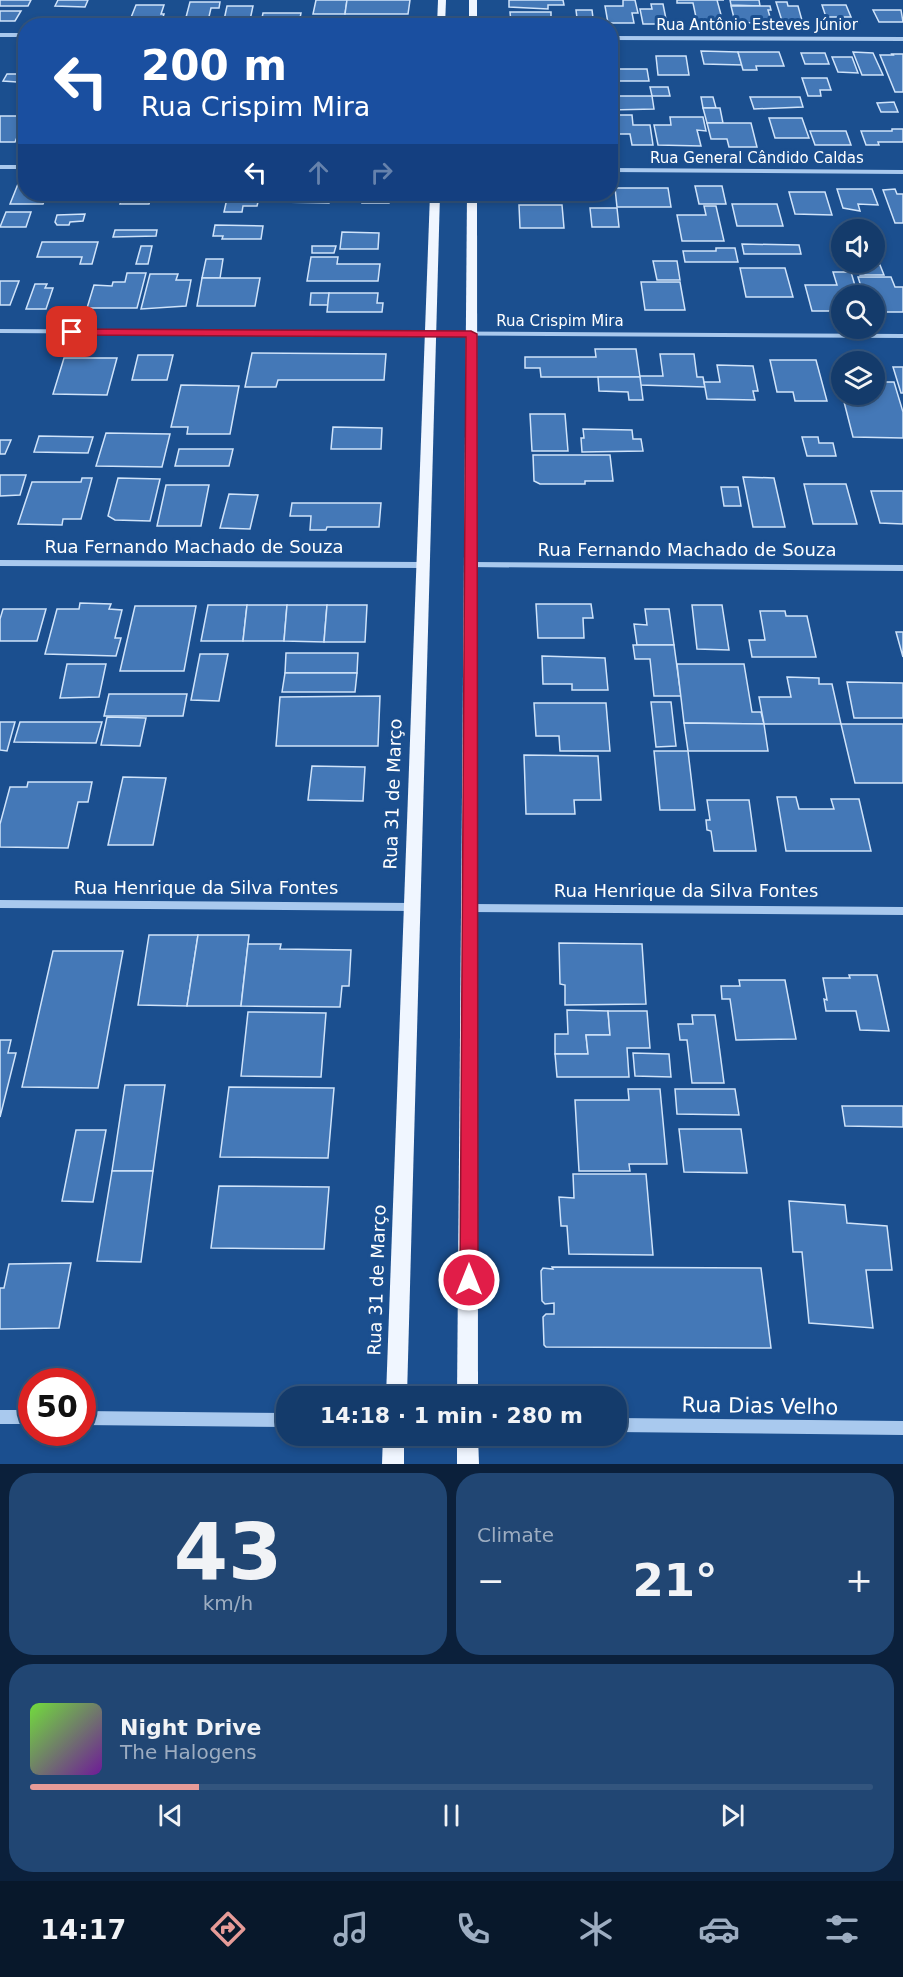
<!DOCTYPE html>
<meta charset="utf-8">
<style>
body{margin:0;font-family:"DejaVu Sans",sans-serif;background:#214673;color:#f1f3f6;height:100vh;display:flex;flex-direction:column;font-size:22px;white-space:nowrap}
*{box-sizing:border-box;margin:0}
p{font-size:20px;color:#9dadc1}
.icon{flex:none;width:33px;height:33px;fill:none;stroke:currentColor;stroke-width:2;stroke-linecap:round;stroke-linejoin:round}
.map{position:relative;height:1464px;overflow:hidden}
.sheet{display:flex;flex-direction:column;gap:9px;padding:9px;background:#0b203b;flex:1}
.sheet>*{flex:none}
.hud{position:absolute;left:18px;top:18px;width:600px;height:183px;border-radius:24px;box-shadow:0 3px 9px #0003,0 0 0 2px #33557e;background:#1a4fa0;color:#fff;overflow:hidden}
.tools{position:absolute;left:831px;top:219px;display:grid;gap:12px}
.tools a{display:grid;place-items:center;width:54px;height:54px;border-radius:50%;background:#143b6b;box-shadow:0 3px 9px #0003,0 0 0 2px #33557e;font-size:30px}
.speed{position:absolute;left:18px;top:1368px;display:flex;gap:12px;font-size:30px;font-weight:700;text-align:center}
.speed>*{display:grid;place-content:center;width:78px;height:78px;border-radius:50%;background:#143b6b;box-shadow:0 3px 9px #0003,0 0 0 2px #33557e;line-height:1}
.speed .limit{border:9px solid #d22;background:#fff;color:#111}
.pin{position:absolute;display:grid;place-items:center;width:51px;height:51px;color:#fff;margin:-26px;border-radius:12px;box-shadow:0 3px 9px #0006}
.me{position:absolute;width:66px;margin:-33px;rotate:0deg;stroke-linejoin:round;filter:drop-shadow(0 0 4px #0008)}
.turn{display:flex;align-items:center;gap:21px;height:126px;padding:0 24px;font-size:27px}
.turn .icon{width:78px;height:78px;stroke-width:2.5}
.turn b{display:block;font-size:42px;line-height:51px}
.lanes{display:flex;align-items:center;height:57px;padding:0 24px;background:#0003;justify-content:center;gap:30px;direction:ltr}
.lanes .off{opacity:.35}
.big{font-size:45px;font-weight:800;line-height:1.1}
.sheet .widget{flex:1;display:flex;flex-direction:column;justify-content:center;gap:9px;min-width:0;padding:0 21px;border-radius:24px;background:#214673}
.sheet .dial{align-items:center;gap:0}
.dial b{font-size:78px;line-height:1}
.song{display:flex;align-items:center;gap:18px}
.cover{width:72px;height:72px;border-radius:9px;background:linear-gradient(135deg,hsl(100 70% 55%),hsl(280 70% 35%))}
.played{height:6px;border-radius:3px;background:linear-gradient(90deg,#e69b98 20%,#33557e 20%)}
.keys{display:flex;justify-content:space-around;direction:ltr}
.heat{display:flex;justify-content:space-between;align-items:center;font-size:33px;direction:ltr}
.sheet .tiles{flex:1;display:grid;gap:9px;grid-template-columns:1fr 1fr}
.widget:last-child{grid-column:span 2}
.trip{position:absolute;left:276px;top:1386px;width:351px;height:60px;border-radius:24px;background:#143b6b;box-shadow:0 3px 9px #0003,0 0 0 2px #33557e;font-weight:800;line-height:60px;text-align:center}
.tabs{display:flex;height:96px;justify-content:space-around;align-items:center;background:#08182b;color:#9dadc1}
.tabs .icon{width:42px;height:42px}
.tabs .selected{color:#e69b98}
.tabs b{font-size:27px;color:#f1f3f6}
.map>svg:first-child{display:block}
.building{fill:#4478b7;stroke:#cfe3fa;stroke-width:1.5}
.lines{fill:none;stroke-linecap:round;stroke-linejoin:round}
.minor{fill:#a9c9ee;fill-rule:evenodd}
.major{fill:#f0f6ff;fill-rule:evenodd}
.route{fill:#e11d48;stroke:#92132f;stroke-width:1.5}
.labels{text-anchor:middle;stroke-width:6;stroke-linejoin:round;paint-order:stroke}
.far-street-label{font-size:15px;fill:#fff;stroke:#1b4f8f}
.street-label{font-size:18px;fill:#fff;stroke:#1b4f8f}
.near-street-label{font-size:21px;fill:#fff;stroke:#1b4f8f}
</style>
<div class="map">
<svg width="903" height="1464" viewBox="0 0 903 1464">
<rect width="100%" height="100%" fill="#1b4f8f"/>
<g class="building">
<polygon points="0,0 31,0 28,6 0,6"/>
<polygon points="58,0 88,0 85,7 55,6"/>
<polygon points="316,0 347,0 345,14 313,14"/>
<polygon points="347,0 410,0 408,14 345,14"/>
<polygon points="509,0 563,0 564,5 548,5 548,9 509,7"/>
<polygon points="623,0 635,0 638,13 632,13 634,23 608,23 605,6 623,6"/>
<polygon points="677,0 724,0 717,0 723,22 707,24 706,22 697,22 693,3 677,3"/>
<polygon points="730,0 759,0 760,6 731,5"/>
<polygon points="190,2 220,2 219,8 211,8 208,21 185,21"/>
<polygon points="776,2 787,2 788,6 798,6 803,24 783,24"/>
<polygon points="651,4 663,4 667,24 643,24 640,9 652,9"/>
<polygon points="136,5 164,5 161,14 164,14 162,20 160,22 130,20"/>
<polygon points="822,5 846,5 851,17 826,17"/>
<polygon points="227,6 253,6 250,20 224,20"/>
<polygon points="731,6 770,6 771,10 768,10 772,24 735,22"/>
<polygon points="576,10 592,10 594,26 578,26"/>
<polygon points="873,10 901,10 903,22 879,22"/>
<polygon points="0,11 21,11 15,21 0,21"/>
<polygon points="510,12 551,12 551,22 511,22"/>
<polygon points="263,13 301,13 300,18 307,18 306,23 261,23"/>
<polygon points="701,51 738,52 742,65 704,64"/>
<polygon points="738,52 779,52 784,66 756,66 757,70 743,70"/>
<polygon points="853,52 873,53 883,75 862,75"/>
<polygon points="801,53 825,53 829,64 805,64"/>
<polygon points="892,54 903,54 903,92 895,92 880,55 893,55"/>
<polygon points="656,56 686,56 689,75 658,75"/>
<polygon points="832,57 852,57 858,73 838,72"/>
<polygon points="613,69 647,69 649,81 615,81"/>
<polygon points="7,74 20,74 17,82 3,81"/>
<polygon points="802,78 827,78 831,90 820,90 821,96 808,96"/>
<polygon points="650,87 668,87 670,96 652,96"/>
<polygon points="610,96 652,96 654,109 610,110"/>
<polygon points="701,97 713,97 716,108 703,108"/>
<polygon points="750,97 800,97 803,107 754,109"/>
<polygon points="894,102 898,112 881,112 877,103"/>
<polygon points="703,108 720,108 723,123 707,123"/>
<polygon points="613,115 632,115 633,125 650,125 653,145 632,145 630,134 616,134"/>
<polygon points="0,116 26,116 15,142 0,142"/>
<polygon points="670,117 703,117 706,131 697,130 701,146 658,145 654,125 671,125"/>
<polygon points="769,118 802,118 809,138 775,138"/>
<polygon points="707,123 751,123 757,147 729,147 727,139 711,139"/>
<polygon points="892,129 903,129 903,142 878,142 879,145 866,145 861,131 892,131"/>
<polygon points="810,131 846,131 851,145 815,145"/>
<polygon points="18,184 26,184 26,194 47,194 43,204 10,204"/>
<polygon points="695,186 722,186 726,204 699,204"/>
<polygon points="615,188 668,188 671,207 617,207"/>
<polygon points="837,189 872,189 878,205 858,204 860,211 843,208"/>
<polygon points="895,189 897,194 903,194 903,223 895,223 883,190"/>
<polygon points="789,192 825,192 832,215 795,214"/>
<polygon points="123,194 152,194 149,204 120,204"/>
<polygon points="228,194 260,194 257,206 243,206 242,212 224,212"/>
<polygon points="280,194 331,194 329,203 279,202"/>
<polygon points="363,194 390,194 389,203 362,203"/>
<polygon points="732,204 777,204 783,226 737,226"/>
<polygon points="519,205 562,205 564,228 520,228"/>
<polygon points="704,206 716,206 724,241 682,241 677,215 706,215"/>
<polygon points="590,208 617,208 619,227 592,227"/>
<polygon points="6,212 31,212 26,227 0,227"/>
<polygon points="85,214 83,221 70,222 69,225 57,225 55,222 57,215"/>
<polygon points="215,225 263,226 261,239 222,239 223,236 213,236"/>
<polygon points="115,230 157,230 156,236 113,237"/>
<polygon points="342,232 379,233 378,249 340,249"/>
<polygon points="42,242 98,242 92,264 80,264 82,257 37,257"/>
<polygon points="742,244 799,245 801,254 744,254"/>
<polygon points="141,246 152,246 148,264 136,264"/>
<polygon points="312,246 336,246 334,253 312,253"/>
<polygon points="716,248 735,248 738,262 685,262 683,251 716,251"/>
<polygon points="311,257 338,257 337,264 380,264 378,281 307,281"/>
<polygon points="206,259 223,259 220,278 202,278"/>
<polygon points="653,261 677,261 680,280 657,280"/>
<polygon points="856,265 880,265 884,275 860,275"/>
<polygon points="740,268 785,268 793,297 746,297"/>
<polygon points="833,272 851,272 858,296 842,296 842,311 812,311 805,285 837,285"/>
<polygon points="127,273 146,273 137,308 87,308 94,285 112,286 113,282 125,282"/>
<polygon points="150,274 178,274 176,280 191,280 186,306 141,309"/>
<polygon points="858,277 891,277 895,287 903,287 903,312 874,312 874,296 864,296"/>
<polygon points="202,278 260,278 255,306 197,306"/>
<polygon points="0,281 19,281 10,305 0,305"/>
<polygon points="641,282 680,282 685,310 645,310"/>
<polygon points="35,284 47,284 45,288 53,288 46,309 26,309"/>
<polygon points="311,293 329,293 328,305 310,305"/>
<polygon points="329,293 378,293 377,303 383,303 382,312 327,312"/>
<polygon points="595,349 636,349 640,377 541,377 540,368 525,368 525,357 596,357"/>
<polygon points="252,353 386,354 384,380 278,380 276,387 245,387"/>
<polygon points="660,354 694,354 697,377 703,377 705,387 640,385 640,376 663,376"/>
<polygon points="138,355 173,355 167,380 132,380"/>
<polygon points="64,358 117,358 107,395 53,394"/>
<polygon points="770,360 816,360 827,401 795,401 793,392 777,392"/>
<polygon points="717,365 753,366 758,391 753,391 755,400 707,399 704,382 720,382"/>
<polygon points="893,367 903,367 903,393 901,393"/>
<polygon points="598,377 640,377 643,400 629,400 628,392 599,391"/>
<polygon points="877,382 894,382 903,412 903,438 853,437 842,394 874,394 874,386 879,386"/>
<polygon points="181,385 239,386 230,434 187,434 188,427 171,427"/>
<polygon points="530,414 565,414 568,451 532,451"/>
<polygon points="333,427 382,428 381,449 331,449"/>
<polygon points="583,429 632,430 633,439 641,439 643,451 582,452 581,438 584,438"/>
<polygon points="106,433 170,434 162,467 96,466"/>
<polygon points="39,436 93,437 88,453 34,452"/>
<polygon points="802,437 818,437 819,443 833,443 836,456 807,456"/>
<polygon points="0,440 11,440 5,454 0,454"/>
<polygon points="179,449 233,449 229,466 175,466"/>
<polygon points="533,455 610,455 613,481 585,481 585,484 540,484 534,481"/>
<polygon points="0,475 26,475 20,495 0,496"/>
<polygon points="743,477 774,478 785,527 753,527"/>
<polygon points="82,478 92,478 81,519 63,519 62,525 18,524 32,482 81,482"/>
<polygon points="118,478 160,479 150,521 115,520 108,516"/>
<polygon points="804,484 846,484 857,524 813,524"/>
<polygon points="166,485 209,485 201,526 157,526"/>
<polygon points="721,487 738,487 741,506 724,506"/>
<polygon points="871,491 903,491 903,524 880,523"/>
<polygon points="229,494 258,495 250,529 220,528"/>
<polygon points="292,503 381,503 379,527 327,527 326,530 310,530 311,516 290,516"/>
<polygon points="80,603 111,604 109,609 122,610 115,638 121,638 116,656 45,654 57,609 79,609"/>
<polygon points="536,604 591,604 593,618 583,618 584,638 538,638"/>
<polygon points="208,605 247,605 243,641 201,641"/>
<polygon points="247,605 287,605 284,641 243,641"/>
<polygon points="287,605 327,605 324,642 284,641"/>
<polygon points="327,605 367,605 365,642 324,642"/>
<polygon points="692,605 722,605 729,650 697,649"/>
<polygon points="135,606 196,606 184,671 120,671"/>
<polygon points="3,609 46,609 37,641 0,641 0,619"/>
<polygon points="645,609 669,609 674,645 637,645 634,624 647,625"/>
<polygon points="760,611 785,611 786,616 807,616 816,657 752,657 749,640 765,640"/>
<polygon points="896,632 903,632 903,657"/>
<polygon points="633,645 674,645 681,696 654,696 650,659 635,659"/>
<polygon points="286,653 358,653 357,673 285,673"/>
<polygon points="200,654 228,654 219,701 191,700"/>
<polygon points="542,656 605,658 608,690 572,690 572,684 543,684"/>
<polygon points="67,664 106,664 99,697 60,698"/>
<polygon points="677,664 744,664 752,712 761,712 764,724 684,723"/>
<polygon points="285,673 357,673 355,692 282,692"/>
<polygon points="787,677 819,678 819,684 832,684 841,724 764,724 759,697 791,697"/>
<polygon points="847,682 903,683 903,718 854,718"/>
<polygon points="109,694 187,694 183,716 104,716"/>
<polygon points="380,696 378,746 276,746 280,697"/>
<polygon points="651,702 671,702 676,746 656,747"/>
<polygon points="534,703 606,703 610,751 560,751 559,736 536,736"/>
<polygon points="107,717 146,718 140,746 101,745"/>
<polygon points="0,722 15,722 7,751 0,750"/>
<polygon points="20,722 102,722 96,743 14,742"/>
<polygon points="684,723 764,724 768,751 688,751"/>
<polygon points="841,724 903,724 903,783 855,783"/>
<polygon points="654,751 688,751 695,810 660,810"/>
<polygon points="524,755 598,756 601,800 574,800 575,814 526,814"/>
<polygon points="312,766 365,767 363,801 308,800"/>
<polygon points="123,777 166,778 153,845 108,845"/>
<polygon points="28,782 92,782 88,802 78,802 68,848 0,847 0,824 10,787 27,787"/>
<polygon points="777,797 796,797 799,809 834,809 831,799 859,799 871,851 786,851"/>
<polygon points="707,800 749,800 756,851 714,851 711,831 707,830 706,820 710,820"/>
<polygon points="149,935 198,935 187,1006 138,1005"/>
<polygon points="198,935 249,935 241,1006 187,1006"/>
<polygon points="559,943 642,944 646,1004 565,1005 565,985 560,984"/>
<polygon points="248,944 281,944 280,949 351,950 349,986 342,986 340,1007 241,1006"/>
<polygon points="53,951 123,951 98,1088 22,1087"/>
<polygon points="849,975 877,975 889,1031 860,1030 856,1011 826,1011 824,999 827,1000 823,978 850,978"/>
<polygon points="739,980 785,980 796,1039 736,1040 730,999 722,999 721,986 740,986"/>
<polygon points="567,1010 608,1011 610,1035 586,1035 588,1054 555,1054 555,1034 568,1034"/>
<polygon points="608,1011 647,1011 650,1048 627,1048 629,1077 557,1077 555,1054 588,1054 586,1035 610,1035"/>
<polygon points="248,1012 326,1013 321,1077 241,1076"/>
<polygon points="692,1015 715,1015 724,1083 692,1083 687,1040 680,1040 678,1024 693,1024"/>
<polygon points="0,1040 11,1040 8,1053 16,1053 0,1117"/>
<polygon points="633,1053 669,1054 671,1077 635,1076"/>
<polygon points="125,1085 165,1085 153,1171 112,1171"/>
<polygon points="229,1087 334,1088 328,1158 220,1157"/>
<polygon points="628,1089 660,1089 667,1164 629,1164 630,1171 579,1171 575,1100 629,1100"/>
<polygon points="675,1089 735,1089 739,1115 677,1114"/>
<polygon points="842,1106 903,1106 903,1127 845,1126"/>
<polygon points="679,1129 741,1129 747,1173 684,1172"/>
<polygon points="76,1130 106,1130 93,1202 62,1201"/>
<polygon points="112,1171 153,1171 141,1262 97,1261"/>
<polygon points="573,1174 646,1174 653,1255 569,1254 567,1226 561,1226 559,1197 574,1198"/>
<polygon points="219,1186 329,1187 324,1249 211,1248"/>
<polygon points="789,1201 845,1205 847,1223 887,1226 892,1270 866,1270 873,1328 809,1323 802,1252 793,1252"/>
<polygon points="71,1263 59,1328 0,1329 0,1288 4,1288 9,1264"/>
<polygon points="552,1267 761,1268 771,1348 546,1347 544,1345 543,1317 546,1314 554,1314 554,1303 545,1304 542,1301 541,1271 543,1268 553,1269"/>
</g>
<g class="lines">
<g class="minor">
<rect x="0" y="33" width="26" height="4"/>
<polygon points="610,36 903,37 903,41 610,40"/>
<rect x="0" y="165" width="26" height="4"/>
<polygon points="610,168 903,170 903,174 610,172"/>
<polygon points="0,329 903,334 903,338 0,333"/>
<polygon points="0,560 423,562 428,565 423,568 0,566"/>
<polygon points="471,562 903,565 903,571 468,567 466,565"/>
<polygon points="0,900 412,903 416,904 418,907 416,910 412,911 0,908"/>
<polygon points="470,904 903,907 903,915 470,912 466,911 464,908 466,905"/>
<rect x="0" y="1410" width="32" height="14"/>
<polygon points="82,1411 286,1413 286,1427 82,1425"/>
<polygon points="616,1418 903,1421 903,1435 616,1432"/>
</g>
<g class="major">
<polygon points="438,0 446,0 445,26 437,26"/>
<rect x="469" y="0" width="8" height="26"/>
<polygon points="430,194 440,194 407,1396 386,1396"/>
<polygon points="467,194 477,194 478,1396 457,1396"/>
<polygon points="383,1436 404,1436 404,1464 382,1464"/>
<polygon points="457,1436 478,1436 479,1464 457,1464"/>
</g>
</g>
<polygon class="route" points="68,329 471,331 477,334 478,1280 475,1285 469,1288 463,1285 460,1280 466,337 72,335 67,332"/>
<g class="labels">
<g class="far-street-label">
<text x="757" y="30">Rua Antônio Esteves Júnior</text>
<text x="757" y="163">Rua General Cândido Caldas</text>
<text x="560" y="326">Rua Crispim Mira</text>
</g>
<g class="street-label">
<text x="194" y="553">Rua Fernando Machado de Souza</text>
<text x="687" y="556">Rua Fernando Machado de Souza</text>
<text transform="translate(393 794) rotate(-88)" y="6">Rua 31 de Março</text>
<text x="206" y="894">Rua Henrique da Silva Fontes</text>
<text x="686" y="897">Rua Henrique da Silva Fontes</text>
<text transform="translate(377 1280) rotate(-88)" y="6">Rua 31 de Março</text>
</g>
<g class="near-street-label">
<text transform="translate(760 1406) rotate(1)" y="7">Rua Dias Velho</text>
</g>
</g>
</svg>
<div class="tools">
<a><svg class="icon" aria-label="sound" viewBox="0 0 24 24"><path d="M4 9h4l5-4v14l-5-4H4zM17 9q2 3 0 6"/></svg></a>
<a><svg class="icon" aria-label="search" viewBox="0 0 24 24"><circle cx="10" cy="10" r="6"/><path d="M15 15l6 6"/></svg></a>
<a><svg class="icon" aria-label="layers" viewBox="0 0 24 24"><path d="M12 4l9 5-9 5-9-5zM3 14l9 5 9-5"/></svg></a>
</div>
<div class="speed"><div class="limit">50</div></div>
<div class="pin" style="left:72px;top:332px;background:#d93025"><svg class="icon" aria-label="arrive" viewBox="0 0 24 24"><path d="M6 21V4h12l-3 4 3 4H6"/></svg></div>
<svg class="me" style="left:469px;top:1280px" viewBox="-20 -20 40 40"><circle r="17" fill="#e11d48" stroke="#fff" stroke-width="3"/><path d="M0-11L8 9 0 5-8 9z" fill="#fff"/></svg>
<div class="trip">14:18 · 1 min · 280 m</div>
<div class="hud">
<div class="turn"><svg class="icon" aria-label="left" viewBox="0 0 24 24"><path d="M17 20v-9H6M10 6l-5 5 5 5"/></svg><div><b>200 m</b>Rua Crispim Mira</div></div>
<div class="lanes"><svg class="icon" aria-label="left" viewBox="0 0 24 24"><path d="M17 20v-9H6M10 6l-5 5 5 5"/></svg><svg class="icon off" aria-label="ahead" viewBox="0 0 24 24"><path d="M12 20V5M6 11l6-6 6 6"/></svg><svg class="icon off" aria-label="right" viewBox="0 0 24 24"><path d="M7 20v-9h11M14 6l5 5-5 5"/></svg></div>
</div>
</div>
<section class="sheet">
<div class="tiles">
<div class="widget dial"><b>43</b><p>km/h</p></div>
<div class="widget"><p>Climate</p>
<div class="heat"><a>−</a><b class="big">21°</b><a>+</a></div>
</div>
<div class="widget">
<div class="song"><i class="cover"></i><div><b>Night Drive</b><p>The Halogens</p></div></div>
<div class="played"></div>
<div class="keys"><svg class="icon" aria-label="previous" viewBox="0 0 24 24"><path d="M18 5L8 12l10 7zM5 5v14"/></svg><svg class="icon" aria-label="pause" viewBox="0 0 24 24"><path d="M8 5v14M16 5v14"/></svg><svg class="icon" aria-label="next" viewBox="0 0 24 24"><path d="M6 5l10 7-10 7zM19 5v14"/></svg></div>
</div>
</div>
</section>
<nav class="tabs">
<b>14:17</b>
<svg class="icon selected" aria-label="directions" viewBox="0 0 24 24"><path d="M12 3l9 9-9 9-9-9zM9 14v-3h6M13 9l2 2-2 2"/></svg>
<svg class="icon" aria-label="music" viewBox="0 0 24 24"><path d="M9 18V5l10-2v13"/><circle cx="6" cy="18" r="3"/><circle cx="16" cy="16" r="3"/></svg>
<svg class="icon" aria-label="phone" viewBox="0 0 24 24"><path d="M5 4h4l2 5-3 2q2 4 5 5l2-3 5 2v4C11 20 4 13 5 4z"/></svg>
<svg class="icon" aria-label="climate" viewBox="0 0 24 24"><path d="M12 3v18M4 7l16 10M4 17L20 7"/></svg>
<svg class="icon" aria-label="car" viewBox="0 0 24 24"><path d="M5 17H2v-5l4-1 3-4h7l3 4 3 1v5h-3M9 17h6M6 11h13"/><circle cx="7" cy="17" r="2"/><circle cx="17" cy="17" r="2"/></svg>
<svg class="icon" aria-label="filters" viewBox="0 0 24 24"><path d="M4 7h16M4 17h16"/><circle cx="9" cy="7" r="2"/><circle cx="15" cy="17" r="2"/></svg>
</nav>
